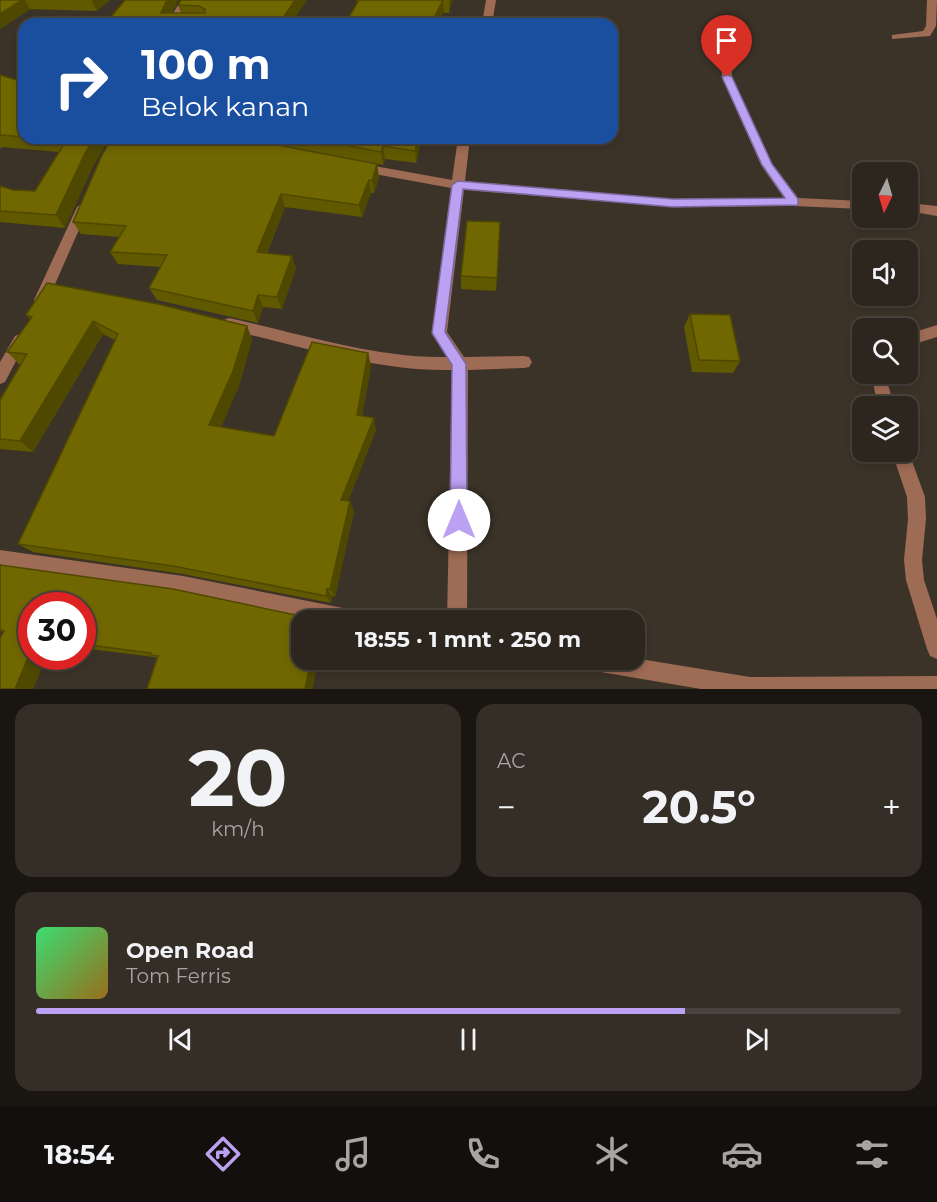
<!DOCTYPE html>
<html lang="id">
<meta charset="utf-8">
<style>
body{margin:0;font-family:Montserrat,sans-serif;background:#352e27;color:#f1f3f6;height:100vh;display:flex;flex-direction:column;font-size:22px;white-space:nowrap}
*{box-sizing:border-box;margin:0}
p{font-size:20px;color:#a7a5a4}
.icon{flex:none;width:33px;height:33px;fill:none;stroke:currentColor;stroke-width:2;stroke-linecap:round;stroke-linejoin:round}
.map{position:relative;height:689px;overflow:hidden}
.drawer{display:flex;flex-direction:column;gap:15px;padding:15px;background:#191510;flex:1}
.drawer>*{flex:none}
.banner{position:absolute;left:18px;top:18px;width:600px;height:126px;border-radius:18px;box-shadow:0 3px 9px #0003,0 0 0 2px #48433c;background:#1a4fa0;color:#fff;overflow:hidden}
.needle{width:39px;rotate:185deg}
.tools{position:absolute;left:852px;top:162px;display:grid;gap:12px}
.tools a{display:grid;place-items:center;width:66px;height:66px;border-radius:12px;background:#2d261e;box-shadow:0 3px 9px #0003,0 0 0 2px #48433c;font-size:30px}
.speed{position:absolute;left:18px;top:592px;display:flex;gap:12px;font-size:30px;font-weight:700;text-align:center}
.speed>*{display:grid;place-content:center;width:78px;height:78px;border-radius:50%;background:#2d261e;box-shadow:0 3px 9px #0003,0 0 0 2px #48433c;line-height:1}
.speed .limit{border:9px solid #d22;background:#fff;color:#111}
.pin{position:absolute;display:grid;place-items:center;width:51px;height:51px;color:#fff;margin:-62px -26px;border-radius:50% 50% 50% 0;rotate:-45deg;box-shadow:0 0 6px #0007}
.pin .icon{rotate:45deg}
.me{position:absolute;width:66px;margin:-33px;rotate:0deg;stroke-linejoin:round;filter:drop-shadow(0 0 4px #0008)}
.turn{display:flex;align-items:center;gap:21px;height:126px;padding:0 24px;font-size:27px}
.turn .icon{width:78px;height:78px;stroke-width:2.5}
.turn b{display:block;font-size:42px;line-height:51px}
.big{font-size:45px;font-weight:700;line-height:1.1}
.drawer .tile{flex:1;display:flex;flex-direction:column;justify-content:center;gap:9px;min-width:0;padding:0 21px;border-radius:18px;background:#352e27}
.drawer .dial{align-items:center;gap:0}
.dial b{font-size:78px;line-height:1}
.song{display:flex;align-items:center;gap:18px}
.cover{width:72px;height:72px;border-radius:9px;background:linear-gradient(135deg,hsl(140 70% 55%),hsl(40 70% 35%))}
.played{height:6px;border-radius:3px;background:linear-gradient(90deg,#bca0f2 75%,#48433c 75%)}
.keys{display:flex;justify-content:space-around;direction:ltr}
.heat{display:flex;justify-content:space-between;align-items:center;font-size:33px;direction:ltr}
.drawer .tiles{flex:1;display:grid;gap:15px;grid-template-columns:1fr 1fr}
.tile:last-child{grid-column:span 2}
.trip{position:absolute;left:291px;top:610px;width:354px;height:60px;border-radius:18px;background:#2d261e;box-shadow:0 3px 9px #0003,0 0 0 2px #48433c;font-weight:700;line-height:60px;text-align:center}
.tab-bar{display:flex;height:96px;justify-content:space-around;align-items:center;background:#120f0c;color:#a7a5a4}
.tab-bar .icon{width:42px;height:42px}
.tab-bar .selected{color:#bca0f2}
.tab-bar b{font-size:27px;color:#f1f3f6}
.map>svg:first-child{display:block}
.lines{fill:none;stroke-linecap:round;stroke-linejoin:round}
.minor{fill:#9e6b54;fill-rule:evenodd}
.wall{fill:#615900}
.shaded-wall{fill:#4f4800}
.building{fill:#716700;stroke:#4f4800;stroke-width:1.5}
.route{fill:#bca0f2;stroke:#7a689d;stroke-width:1.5}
</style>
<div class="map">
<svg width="937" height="689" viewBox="0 0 937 689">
<rect width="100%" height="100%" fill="#3c3328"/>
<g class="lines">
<g class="minor">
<polygon points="181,0 191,0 177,24 167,24"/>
<polygon points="486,0 496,0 492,24 482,24"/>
<polygon points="927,0 937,0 936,26 930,36 892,39 892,35 923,31 926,26"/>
<path d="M725,41L730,44L732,77L755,128L772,164L798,198L862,201V209L794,206L673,207L464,190L447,332L464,357L524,356L529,357L532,362L529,367L524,368L468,370L467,621H447L452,370C378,372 301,346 229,330L224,328L222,324L224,320L229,318C297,333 378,359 447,357L432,333L451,188L358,171L352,167L358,163L452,180L458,138H470L465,181L673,199L784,198L761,165L722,77L720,44Z"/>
<polygon points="83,203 89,207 48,300 46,304 36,304 34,300 77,207"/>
<polygon points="908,203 937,206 937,216 908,211"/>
<polygon points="937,325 937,337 908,346 908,334"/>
<polygon points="20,334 25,336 27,340 5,382 0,384 0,362 15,336"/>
<polygon points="871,374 885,374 894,406 878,406"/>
<polygon points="908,450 925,497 926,519 922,560 924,580 937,619 937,659 930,656 927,649 906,580 904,560 908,519 907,497 892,452"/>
<polygon points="0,550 183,576 358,611 365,614 368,621 311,621 183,594 0,568"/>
<polygon points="634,658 750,677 937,676 937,689 701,689 589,670 582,667 579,660 634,660"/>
</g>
</g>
<g class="wall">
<polygon points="0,0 110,0 97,11 30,9 0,29"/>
<polygon points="125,0 178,0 172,13 181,13 178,5 181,0 291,24 105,24"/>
<polygon points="357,0 452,0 449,13 357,3"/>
<polygon points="0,75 24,82 24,138 109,138 93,166 65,228 0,222 0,186 13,190 35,191 59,152 2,147 0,149"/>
<polygon points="243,138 422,138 416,163 385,159 383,165"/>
<polygon points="379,177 374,193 371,193 362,217 285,207 267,253 296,268 282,309 263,307 258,323 157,300 149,288 161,267 118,264 110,252 119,237 81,234 73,222"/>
<polygon points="500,222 496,291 461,289 461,276"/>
<polygon points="47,283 252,339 240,383 221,427 274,436 368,353 371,366 362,416 376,430 348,501 354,511 335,597 332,596 331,603 183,574 33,552 18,544 115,340 103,334 33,452 0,449 0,439 20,365 7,352 30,319 26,315"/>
<polygon points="690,314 740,361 733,373 692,372 684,327"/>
<polygon points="0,565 305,617 321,617 324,621 302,621 302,660 318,660 312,689 157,658 154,657 82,648 82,606 32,606 32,657 46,657 33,689 3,632 0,631"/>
</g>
<g class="shaded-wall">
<polygon points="22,0 25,0 30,9 0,29 0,14"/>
<polygon points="93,0 110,0 97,11 92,1"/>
<polygon points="167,0 178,0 166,24 161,13"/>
<polygon points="295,0 307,0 291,24 279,24"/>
<polygon points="443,0 444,12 438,24 431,24"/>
<polygon points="449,0 452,0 449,13"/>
<polygon points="95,138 109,138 93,166 65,228 56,215 85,153"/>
<polygon points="418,138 422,138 416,163 415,151"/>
<polygon points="383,146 385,159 383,165 381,152"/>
<polygon points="377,164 379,177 374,193 372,181"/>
<polygon points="369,180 371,193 362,217 359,205"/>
<polygon points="281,194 285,207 262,264 257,252"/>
<polygon points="292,256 296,268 282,309 277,297"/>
<polygon points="258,295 263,307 258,323 253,311"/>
<polygon points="93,321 103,334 33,452 20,441"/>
<polygon points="247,326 252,339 240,383 217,437 209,425"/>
<polygon points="368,353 371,366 360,427 357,415"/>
<polygon points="374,418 376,430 345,509 341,500"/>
<polygon points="350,501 354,511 335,597 330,589"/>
<polygon points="327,589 332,596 331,603 326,596"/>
<polygon points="32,648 32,657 46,657 33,689 15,689"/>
<polygon points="311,660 318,660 312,689 305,689"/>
</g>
<g class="building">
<polygon points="0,0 22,0 0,14"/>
<polygon points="125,0 167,0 161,13 205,13 205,9 199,6 178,5 181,0 295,0 279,24 105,24"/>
<polygon points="359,0 443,0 431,24 345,24"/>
<polygon points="0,75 24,82 24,137 0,135"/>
<polygon points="34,138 95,138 85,153 56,215 0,211 0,186 13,190 35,191 66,141"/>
<polygon points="112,138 241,138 377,164 372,181 369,180 359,205 281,194 257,252 292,256 277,297 258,295 253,311 149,288 167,255 110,252 126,226 73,222 102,155"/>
<polygon points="308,138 418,138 415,151 383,146 381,152"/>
<polygon points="467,221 500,222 497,278 461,276"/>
<polygon points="47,283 158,304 247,326 233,371 209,425 274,436 312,342 368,353 357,415 374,418 341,500 350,501 330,589 327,589 326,596 173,566 18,544 118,334 93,321 20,441 0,439 0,400 27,354 7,352 32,317 26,315"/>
<polygon points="690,314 730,315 740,361 699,360"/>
<polygon points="0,565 173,589 305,617 321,617 320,621 302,621 302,660 311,660 305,689 147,689 158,656 150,655 151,653 82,644 82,606 32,606 32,648 15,689 0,689 0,638 4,631 0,630"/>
</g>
<polygon class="route" points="727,74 732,77 772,164 798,199 798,205 673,207 463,189 445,332 466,364 467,520 464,526 459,528 453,526 450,520 452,365 432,333 452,185 458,181 673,199 785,198 762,165 722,77"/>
</svg>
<div class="tools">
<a><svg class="needle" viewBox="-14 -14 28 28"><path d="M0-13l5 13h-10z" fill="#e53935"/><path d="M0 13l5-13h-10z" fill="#a7a5a4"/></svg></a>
<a><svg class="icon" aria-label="sound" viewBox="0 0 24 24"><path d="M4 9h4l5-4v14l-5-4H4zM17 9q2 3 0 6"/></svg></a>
<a><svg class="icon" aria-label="search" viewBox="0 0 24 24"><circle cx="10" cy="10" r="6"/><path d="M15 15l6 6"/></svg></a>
<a><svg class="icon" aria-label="layers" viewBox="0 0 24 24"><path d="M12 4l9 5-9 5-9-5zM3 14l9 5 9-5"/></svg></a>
</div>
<div class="speed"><div class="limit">30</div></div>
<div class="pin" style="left:727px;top:77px;background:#d93025"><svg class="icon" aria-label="arrive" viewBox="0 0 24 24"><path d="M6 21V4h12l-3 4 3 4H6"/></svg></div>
<svg class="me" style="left:459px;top:520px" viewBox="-20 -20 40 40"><circle r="19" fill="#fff"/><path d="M0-13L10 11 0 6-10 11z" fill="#bca0f2"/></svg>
<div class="trip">18:55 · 1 mnt · 250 m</div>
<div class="banner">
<div class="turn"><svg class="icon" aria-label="right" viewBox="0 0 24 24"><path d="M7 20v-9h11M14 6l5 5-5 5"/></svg><div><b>100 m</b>Belok kanan</div></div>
</div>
</div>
<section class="drawer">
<div class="tiles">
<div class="tile dial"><b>20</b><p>km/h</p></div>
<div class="tile"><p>AC</p>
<div class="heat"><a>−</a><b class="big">20.5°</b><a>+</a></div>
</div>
<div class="tile">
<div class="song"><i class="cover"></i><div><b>Open Road</b><p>Tom Ferris</p></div></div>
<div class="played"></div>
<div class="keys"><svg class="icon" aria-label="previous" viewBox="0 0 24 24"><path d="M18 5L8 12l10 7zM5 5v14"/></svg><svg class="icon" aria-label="pause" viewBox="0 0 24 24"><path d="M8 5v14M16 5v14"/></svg><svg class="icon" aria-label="next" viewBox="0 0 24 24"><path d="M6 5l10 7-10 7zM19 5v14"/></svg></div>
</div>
</div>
</section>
<nav class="tab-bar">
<b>18:54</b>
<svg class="icon selected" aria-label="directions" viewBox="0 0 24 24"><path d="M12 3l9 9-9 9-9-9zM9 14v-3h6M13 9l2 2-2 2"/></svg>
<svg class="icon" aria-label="music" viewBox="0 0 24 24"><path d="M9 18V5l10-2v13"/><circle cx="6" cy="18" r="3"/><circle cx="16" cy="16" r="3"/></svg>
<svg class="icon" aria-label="phone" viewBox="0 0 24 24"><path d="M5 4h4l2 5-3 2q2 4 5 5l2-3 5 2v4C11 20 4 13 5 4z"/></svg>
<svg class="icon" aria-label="climate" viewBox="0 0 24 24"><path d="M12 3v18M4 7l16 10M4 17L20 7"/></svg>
<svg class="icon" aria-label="car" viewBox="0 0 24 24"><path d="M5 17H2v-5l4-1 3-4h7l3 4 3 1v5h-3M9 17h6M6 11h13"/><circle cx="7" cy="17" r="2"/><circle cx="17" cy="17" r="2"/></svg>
<svg class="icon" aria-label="filters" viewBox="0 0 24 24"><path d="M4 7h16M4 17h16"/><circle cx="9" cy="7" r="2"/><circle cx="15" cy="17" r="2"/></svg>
</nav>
